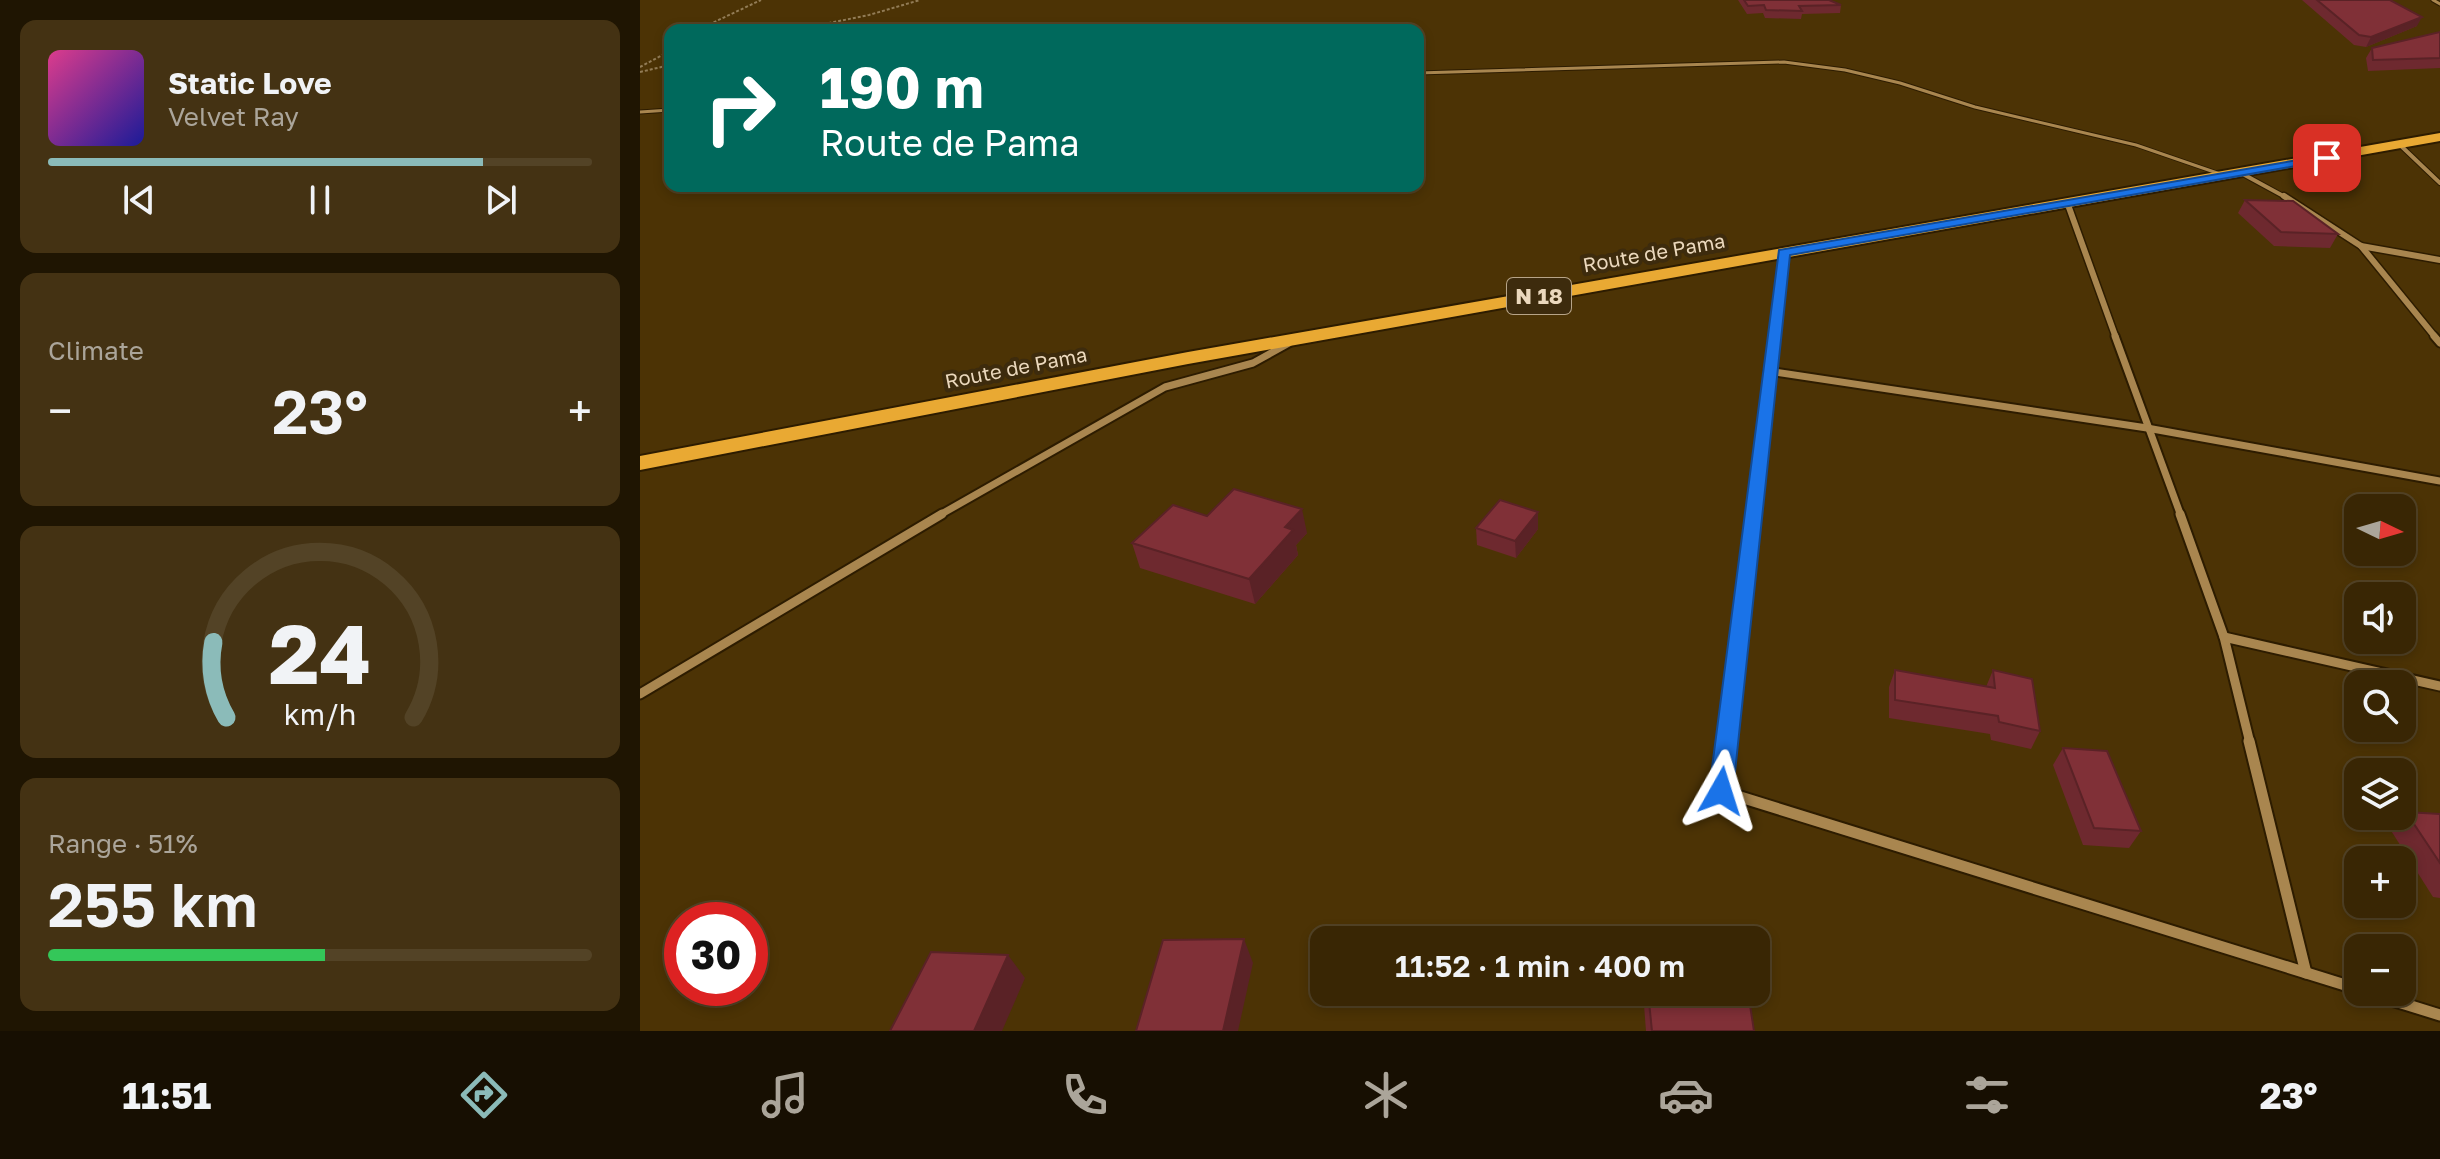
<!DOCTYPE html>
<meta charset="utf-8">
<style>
body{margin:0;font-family:"Golos Text",sans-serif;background:#443213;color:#f1f3f6;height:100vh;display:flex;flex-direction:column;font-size:30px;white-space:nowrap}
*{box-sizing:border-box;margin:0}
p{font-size:26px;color:#aba59a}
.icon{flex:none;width:44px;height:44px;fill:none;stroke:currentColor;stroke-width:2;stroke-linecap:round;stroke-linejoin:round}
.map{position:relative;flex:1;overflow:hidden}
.side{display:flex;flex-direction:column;gap:20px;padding:20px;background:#1f1502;width:640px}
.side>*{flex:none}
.top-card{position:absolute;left:24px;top:24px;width:760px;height:168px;border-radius:16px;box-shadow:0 4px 12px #0003,0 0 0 2px #534326;background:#00695c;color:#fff;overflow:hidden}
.needle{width:52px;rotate:95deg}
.fabs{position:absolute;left:1704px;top:494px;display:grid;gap:16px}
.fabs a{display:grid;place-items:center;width:72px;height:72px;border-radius:16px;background:#392604;box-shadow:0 4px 12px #0003,0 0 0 2px #534326;font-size:40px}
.speed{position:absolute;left:24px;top:902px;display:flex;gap:16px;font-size:40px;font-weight:700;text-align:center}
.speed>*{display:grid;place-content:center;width:104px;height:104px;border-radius:50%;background:#392604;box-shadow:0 4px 12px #0003,0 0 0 2px #534326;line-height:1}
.speed .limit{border:12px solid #d22;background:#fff;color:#111}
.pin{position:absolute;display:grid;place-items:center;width:68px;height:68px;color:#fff;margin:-34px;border-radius:16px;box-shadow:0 4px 12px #0006}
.me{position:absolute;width:88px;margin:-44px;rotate:6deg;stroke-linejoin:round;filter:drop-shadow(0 0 6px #0008)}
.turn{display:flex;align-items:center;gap:28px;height:168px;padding:0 24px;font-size:36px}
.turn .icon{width:104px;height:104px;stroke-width:2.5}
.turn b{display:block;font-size:56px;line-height:68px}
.big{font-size:60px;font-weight:600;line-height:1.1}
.side .card{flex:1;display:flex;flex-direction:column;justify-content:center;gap:12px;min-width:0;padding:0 28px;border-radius:16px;background:#443213}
.side .dial{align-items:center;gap:0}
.dial svg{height:208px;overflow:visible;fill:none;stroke:#534326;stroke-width:7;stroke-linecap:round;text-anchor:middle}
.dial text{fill:#f1f3f6;stroke:none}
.song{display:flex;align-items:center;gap:24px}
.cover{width:96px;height:96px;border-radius:12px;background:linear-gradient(135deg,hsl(330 70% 55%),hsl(240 70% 35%))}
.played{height:8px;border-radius:4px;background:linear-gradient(90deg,#8bbbb9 80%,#534326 80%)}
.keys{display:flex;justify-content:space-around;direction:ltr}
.heat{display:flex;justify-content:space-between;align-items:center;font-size:44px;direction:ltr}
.charge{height:12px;border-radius:6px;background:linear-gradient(90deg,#34c759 51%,#534326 0)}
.trip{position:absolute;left:670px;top:926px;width:460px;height:80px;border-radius:16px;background:#392604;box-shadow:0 4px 12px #0003,0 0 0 2px #534326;font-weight:600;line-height:80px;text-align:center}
.tabs{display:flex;height:128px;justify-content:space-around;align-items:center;background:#170f02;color:#aba59a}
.tabs .icon{width:56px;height:56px}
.tabs .selected{color:#8bbbb9}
.tabs b{font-size:36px;color:#f1f3f6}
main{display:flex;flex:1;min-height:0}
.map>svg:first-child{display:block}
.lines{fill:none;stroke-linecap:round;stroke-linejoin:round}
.lane-casing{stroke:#2d1c00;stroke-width:5}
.street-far5-casing{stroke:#2d1c00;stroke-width:5}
.street-far4-casing{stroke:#2d1c00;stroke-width:6}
.street-far3-casing{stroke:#2d1c00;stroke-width:9}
.street-far2-casing{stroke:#2d1c00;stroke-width:11}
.street-far1-casing{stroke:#2d1c00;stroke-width:13}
.street-casing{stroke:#2d1c00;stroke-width:15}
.highway-casing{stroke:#2d1c00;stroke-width:4}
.path{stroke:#927c56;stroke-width:2;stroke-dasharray:3 2;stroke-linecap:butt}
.lane{stroke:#a9864f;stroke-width:3}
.street-far5{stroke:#a9864f;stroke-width:3}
.street-far4{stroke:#a9864f;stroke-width:4}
.street-far3{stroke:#a9864f;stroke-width:6}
.street-far2{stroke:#a9864f;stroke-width:7}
.street-far1{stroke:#a9864f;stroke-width:9}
.street{stroke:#a9864f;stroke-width:11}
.highway{fill:#e9a933;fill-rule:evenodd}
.wall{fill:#6e292f}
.shaded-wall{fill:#5a2226}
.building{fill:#803037;stroke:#5a2226;stroke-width:2}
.route{fill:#1a73e8;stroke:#114b97;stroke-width:2}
.labels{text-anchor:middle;stroke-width:8;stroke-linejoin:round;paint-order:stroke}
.far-street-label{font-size:20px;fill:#ebd8bd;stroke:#3d2b0d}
.shield{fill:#3d2b0d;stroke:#b7a488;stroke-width:2}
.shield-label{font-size:22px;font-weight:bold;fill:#ebd8bd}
</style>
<main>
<section class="side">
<div class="card">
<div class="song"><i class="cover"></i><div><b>Static Love</b><p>Velvet Ray</p></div></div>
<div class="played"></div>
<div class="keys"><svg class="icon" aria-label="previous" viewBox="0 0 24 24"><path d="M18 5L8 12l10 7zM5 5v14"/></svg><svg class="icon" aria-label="pause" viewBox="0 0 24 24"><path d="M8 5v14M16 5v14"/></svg><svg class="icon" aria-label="next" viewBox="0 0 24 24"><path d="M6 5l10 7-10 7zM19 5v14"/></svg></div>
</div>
<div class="card"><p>Climate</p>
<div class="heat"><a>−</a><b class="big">23°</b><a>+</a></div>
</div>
<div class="card dial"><svg viewBox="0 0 100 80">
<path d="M14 69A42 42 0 1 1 86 69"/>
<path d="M14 69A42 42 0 0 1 9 40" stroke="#8bbbb9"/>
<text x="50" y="56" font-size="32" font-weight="700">24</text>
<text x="50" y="72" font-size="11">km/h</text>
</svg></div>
<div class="card"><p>Range · 51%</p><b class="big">255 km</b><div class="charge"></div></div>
</section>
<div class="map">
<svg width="1800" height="1031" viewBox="0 0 1800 1031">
<rect width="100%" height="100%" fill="#4c3305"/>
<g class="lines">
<g class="lane-casing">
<g id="lane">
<polyline points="778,73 1144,62 1205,70 1260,83 1335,107 1496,145 1583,175"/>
<polyline points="0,112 30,110"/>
</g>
</g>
<g class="street-far5-casing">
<polyline id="street-far5" points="1793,0 1800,4"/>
</g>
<g class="street-far4-casing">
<g id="street-far4">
<polyline points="1759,144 1800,183"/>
<polyline points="1601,173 1647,198"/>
</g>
</g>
<g class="street-far3-casing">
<g id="street-far3">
<polyline points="1644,196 1721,246 1800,260"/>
<polyline points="1427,202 1476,338"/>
<polyline points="1721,246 1796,338"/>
<polyline points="1134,338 1144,252"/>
</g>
</g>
<g class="street-far2-casing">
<g id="street-far2">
<polyline points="1475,336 1541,516"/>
<polyline points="1794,336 1800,343"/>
<polyline points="1128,371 1507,428 1800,481"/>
<polyline points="298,516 525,387 613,363 649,343"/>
<polyline points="1113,516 1134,336"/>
</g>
</g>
<g class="street-far1-casing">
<g id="street-far1">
<polyline points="1540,514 1584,637 1610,743"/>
<polyline points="1584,637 1800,686"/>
<polyline points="0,694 302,514"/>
<polyline points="1087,743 1113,514"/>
</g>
</g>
<g class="street-casing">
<g id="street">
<polyline points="1087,741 1081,791 1718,989"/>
<polyline points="1609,741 1666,973"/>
<polyline points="1726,992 1800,1015"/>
</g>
</g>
<g class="highway-casing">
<polygon id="highway" points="1800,133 1800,141 548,364 0,470 0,456 548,352"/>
</g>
<g class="path">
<polyline points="69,30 70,24 121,0"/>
<polyline points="154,30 229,15 280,0"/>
<polyline points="0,67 30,51"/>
<polyline points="0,72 30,65"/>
</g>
<use href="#lane" class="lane"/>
<use href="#street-far5" class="street-far5"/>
<use href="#street-far4" class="street-far4"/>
<use href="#street-far3" class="street-far3"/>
<use href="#street-far2" class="street-far2"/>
<use href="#street-far1" class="street-far1"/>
<use href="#street" class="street"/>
<use href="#highway" class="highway"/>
</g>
<g class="wall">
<polygon points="1098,0 1189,0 1201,5 1200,13 1162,14 1161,19 1125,18 1123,13 1107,14"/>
<polygon points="1662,0 1750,0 1777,26 1726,47 1714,45"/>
<polygon points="1800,32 1800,68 1728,71 1726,58 1732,48"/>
<polygon points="1605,200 1698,234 1690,248 1634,246 1598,213"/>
<polygon points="567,516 667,533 656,545 658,555 615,604 500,568 492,543"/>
<polygon points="836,528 898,529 876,558 837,545"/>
<polygon points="1255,670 1346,687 1353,670 1400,731 1391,749 1351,740 1350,734 1249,718 1249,687"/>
<polygon points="1423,748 1501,831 1489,848 1443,845 1413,765"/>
<polygon points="1766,812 1800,814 1800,898 1793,897 1750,829"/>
<polygon points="1003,992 1108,992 1114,1031 1006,1031"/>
</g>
<g class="shaded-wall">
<polygon points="1782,17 1777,26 1726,47 1731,37"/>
<polygon points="662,509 667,533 656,545 658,555 615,604 609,579 645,527"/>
<polygon points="898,512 898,529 876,558 875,541"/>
<polygon points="604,939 613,963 598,1031 583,1031"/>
<polygon points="368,955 385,978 362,1031 334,1031"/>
</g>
<g class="building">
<polygon points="1104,0 1189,0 1201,5 1159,6 1162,11 1126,10 1124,5 1108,6"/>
<polygon points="1677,0 1750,0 1782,17 1731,37 1719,35"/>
<polygon points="1800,32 1800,58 1733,60 1732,48"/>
<polygon points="1605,200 1653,201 1698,234 1641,232"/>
<polygon points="594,489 662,509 645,527 653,530 609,579 492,543 533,505 567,516"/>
<polygon points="860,500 898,512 875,541 836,528"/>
<polygon points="1255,670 1355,688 1353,670 1392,679 1400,731 1359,722 1358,716 1255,700"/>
<polygon points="1423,748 1467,751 1501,831 1454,828"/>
<polygon points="1766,812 1800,814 1800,863"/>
<polygon points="1004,929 1098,929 1100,940 1004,940"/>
<polygon points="604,939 583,1031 496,1031 523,940"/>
<polygon points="291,952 368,955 334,1031 250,1031"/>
<polygon points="1008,992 1108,992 1114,1031 1012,1031"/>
</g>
<polygon class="route" points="1687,155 1690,156 1690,160 1150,255 1093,791 1089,798 1081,801 1072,798 1069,791 1139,250"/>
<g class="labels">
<g class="far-street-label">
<text transform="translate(1014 253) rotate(-10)" y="7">Route de Pama</text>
<text transform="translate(376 368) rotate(-11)" y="7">Route de Pama</text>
</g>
<rect class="shield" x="867" y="278" width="64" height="36" rx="6"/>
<g class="shield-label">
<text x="899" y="304">N 18</text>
</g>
</g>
</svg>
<div class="fabs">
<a><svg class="needle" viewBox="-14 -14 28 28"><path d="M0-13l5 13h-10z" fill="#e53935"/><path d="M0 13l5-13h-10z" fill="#aba59a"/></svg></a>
<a><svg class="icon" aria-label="sound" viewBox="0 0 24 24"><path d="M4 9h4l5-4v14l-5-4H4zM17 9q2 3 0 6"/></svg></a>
<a><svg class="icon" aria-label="search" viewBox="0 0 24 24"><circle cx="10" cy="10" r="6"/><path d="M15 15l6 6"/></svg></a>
<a><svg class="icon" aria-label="layers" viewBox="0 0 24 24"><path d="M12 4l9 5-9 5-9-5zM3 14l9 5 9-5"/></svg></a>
<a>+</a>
<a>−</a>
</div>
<div class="speed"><div class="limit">30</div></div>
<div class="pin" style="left:1687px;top:158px;background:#d93025"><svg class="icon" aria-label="arrive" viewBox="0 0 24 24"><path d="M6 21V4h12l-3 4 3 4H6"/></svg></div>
<svg class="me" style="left:1081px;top:791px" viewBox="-20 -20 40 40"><path d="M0-17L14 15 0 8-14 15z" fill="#1a73e8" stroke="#fff" stroke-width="4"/></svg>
<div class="trip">11:52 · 1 min · 400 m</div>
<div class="top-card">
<div class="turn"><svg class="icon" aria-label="right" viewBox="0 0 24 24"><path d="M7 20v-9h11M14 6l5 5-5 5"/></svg><div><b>190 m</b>Route de Pama</div></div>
</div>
</div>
</main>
<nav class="tabs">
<b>11:51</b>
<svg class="icon selected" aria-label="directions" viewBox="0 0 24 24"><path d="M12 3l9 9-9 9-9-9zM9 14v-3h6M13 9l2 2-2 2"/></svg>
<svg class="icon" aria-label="music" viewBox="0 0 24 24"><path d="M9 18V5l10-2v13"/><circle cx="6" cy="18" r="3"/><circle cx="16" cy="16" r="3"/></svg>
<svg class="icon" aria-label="phone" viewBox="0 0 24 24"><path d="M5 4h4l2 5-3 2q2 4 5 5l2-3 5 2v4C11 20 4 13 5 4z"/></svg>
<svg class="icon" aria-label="climate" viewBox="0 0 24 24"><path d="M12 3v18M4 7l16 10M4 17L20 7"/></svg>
<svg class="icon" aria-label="car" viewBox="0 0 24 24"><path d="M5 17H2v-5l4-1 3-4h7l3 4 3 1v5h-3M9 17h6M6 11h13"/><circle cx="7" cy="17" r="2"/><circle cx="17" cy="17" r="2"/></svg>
<svg class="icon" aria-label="filters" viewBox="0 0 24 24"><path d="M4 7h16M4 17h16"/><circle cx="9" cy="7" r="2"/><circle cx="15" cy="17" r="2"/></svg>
<b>23°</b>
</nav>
